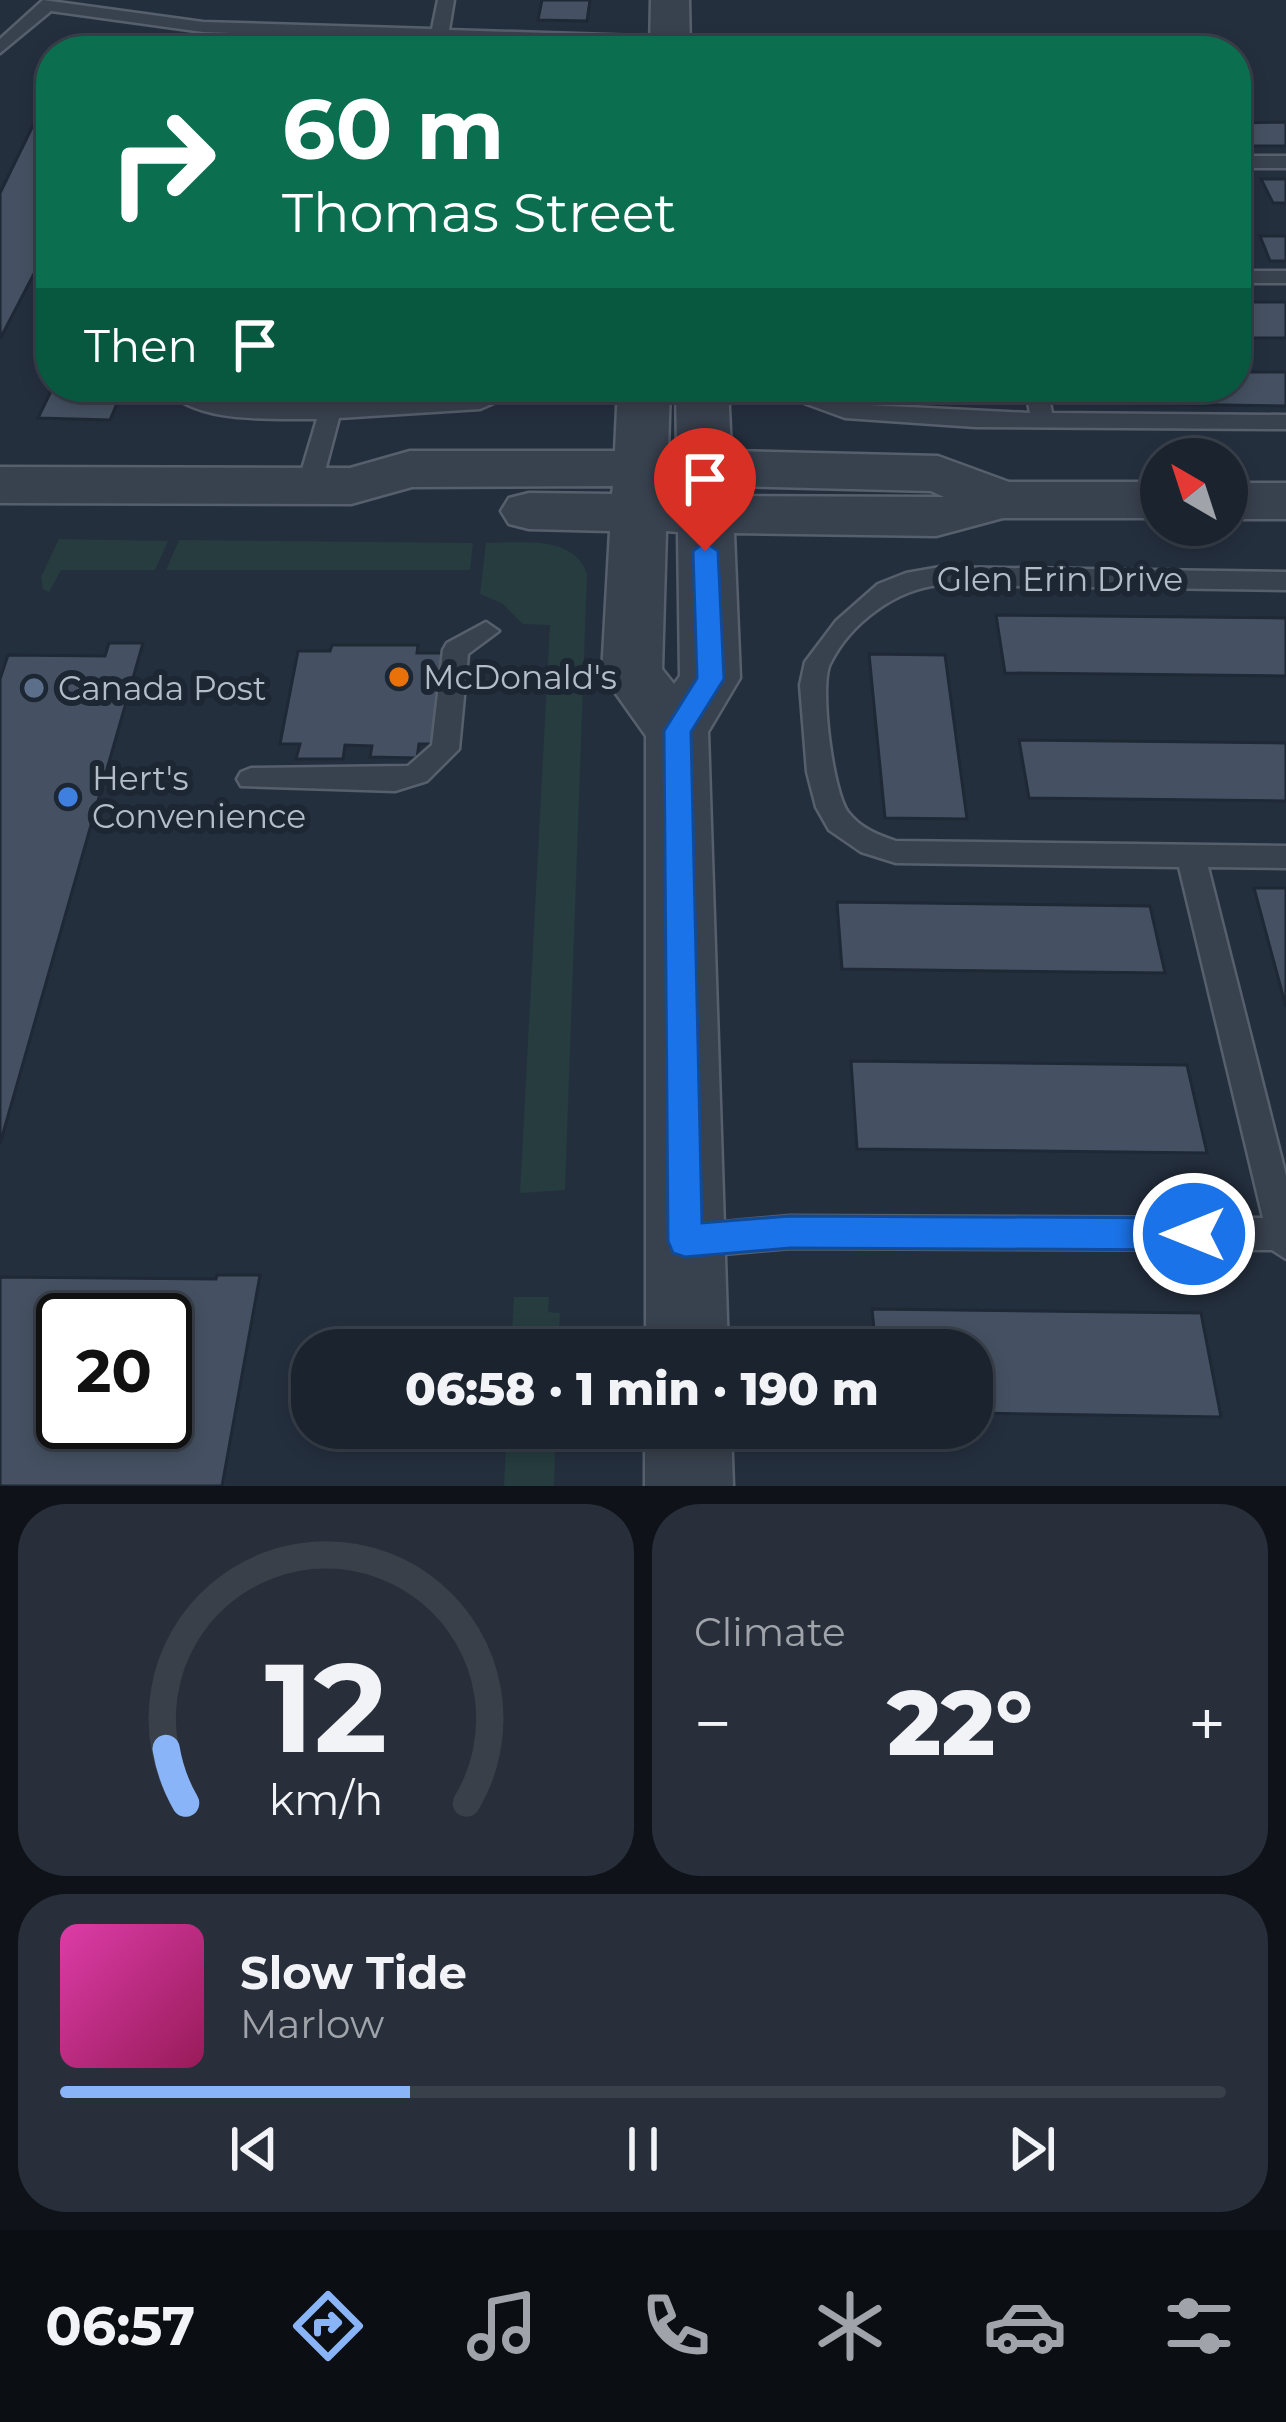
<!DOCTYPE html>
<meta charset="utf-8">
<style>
body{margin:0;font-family:Montserrat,sans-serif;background:#282f3a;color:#f1f3f6;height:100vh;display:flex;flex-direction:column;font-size:45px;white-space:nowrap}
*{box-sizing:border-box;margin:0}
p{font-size:39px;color:#a0a4aa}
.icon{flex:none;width:66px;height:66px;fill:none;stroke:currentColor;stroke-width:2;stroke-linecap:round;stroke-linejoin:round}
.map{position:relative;height:1486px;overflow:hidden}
.drawer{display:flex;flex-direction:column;gap:18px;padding:18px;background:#0f1319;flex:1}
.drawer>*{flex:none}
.hud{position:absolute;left:36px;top:36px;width:1215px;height:366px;border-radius:48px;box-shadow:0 6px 18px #0003,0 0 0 3px #39404a;background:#0b6e4f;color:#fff;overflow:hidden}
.needle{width:78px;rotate:321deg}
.fabs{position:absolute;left:1140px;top:438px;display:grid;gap:24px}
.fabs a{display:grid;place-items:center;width:108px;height:108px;border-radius:50%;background:#1b232e;box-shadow:0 6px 18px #0003,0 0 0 3px #39404a;font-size:60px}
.speed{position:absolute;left:36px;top:1293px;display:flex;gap:24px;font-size:60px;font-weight:700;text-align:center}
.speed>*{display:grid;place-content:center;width:156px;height:156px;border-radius:50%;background:#1b232e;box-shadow:0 6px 18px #0003,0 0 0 3px #39404a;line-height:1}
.speed .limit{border:6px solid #111;border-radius:18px;background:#fff;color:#111}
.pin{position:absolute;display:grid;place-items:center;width:102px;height:102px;color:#fff;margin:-123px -51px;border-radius:50% 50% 50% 0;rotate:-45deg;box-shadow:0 0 12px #0007}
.pin .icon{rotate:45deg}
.me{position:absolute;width:132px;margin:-66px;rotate:270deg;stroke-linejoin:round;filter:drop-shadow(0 0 9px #0008)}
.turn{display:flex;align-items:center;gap:42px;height:252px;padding:0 48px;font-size:54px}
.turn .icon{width:156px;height:156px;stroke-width:2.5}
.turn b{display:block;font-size:84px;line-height:102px}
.then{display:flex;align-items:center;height:114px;padding:0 48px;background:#0003;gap:24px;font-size:45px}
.big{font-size:90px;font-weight:800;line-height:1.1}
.drawer .card{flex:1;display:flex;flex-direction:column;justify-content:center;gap:18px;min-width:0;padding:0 42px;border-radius:48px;background:#282f3a}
.drawer .dial{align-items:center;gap:0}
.dial svg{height:312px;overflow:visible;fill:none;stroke:#39404a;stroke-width:7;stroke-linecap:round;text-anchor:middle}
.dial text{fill:#f1f3f6;stroke:none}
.song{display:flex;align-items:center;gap:36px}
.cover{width:144px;height:144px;border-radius:18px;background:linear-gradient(135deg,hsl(320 70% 55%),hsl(330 70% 35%))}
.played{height:12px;border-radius:6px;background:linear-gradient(90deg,#8ab4f8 30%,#39404a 30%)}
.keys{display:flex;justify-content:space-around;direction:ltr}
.heat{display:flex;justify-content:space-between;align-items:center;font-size:66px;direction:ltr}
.drawer .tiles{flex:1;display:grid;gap:18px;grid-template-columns:1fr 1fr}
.card:last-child{grid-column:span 2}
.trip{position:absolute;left:291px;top:1329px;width:702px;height:120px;border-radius:48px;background:#1b232e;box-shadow:0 6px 18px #0003,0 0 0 3px #39404a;font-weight:800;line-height:120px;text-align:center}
.tab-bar{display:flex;height:192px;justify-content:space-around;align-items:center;background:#0b0e12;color:#a0a4aa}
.tab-bar .icon{width:84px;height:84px}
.tab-bar .current{color:#8ab4f8}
.tab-bar b{font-size:54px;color:#f1f3f6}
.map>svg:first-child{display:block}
.green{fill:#263c3f}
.building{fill:#455162;stroke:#1f2835;stroke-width:3;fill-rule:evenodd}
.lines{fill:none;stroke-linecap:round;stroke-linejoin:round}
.service-casing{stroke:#565f6c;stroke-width:5}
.tertiary-casing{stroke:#565f6c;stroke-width:5}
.service{fill:#38414e;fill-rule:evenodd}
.tertiary{fill:#38414e;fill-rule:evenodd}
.route{fill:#1a73e8;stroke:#114b97;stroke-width:3}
.food-dot{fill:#e8710a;stroke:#1d2633;stroke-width:4.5}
.service-dot{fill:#5c6f8a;stroke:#1d2633;stroke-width:4.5}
.shop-dot{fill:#3f7fe0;stroke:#1d2633;stroke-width:4.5}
.labels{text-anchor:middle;stroke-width:12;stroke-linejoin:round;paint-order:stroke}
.street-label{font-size:33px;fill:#b4bcc9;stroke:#1d2633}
.poi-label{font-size:33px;fill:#b4bcc9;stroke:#1d2633;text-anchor:start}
</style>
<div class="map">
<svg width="1286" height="1486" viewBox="0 0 1286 1486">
<rect width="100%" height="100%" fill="#242f3e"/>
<g class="green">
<polygon points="59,539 168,541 155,570 61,570 49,592 43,589 41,577"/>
<polygon points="179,540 473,543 470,570 166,570"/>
<path d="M486,543C520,543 574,534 587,574L565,1190L520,1193L550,625L523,624L503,604L480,594Z"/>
<polygon points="514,1297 549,1297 548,1312 560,1313 558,1350 511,1350"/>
<polygon points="507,1428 556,1428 554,1486 504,1486"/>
</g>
<g class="building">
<polygon points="542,0 590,0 587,21 538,20"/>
<polygon points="86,35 180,51 68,51"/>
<polygon points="42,107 51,108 51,241 0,339 0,193"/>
<polygon points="1286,122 1286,146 1236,146 1236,123"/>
<polygon points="1261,179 1286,179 1286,203 1273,203"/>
<polygon points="1260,236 1286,236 1286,261 1270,261"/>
<rect x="1236" y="302" width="50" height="36"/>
<polygon points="1236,372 1286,372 1286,406 1099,403 1096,387 1236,387"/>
<polygon points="53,387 124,387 110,420 38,418"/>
<polygon points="956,387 1012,387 1014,397 958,398"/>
<polygon points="996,615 1286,618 1286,676 1005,673"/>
<polygon points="109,643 143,643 0,1144 0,679 8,655 105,656"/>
<polygon points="332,645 418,645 417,653 444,653 438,744 419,744 417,758 370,757 372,746 345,745 343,759 296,759 300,744 280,744 298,651 330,651"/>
<polygon points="869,654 945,655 967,819 885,818"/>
<polygon points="1019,740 1286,743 1286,801 1029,798"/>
<polygon points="1254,888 1286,888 1286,1007"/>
<polygon points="837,902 1150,906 1165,973 842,969"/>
<polygon points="851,1061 1187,1065 1207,1153 857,1149"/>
<path d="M217,1275H260L222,1486H0V1277L216,1279ZM63,1320H165V1422H63Z"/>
<polygon points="872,1309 1201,1313 1221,1417 972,1413 972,1350 876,1350"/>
</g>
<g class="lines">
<g class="service-casing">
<g id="service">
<polygon points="43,0 203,22 432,29 438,0 454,0 449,30 670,37 679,42 670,47 203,32 51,11 0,53 0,39"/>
<rect x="1236" y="156" width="50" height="12"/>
<rect x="1236" y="271" width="50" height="12"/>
<path d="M163,387C194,387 221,401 253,403C328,407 402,400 477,395L499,387H530L480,409L339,418L321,486L309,494L297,486L317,419C270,418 197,425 163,387Z"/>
<polygon points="787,387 812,387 848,404 1030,413 1025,387 1047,387 1052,413 1286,415 1286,429 975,427 845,418 804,403"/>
<path d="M940,567L1286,572V590L940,585C896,589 850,623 830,664C819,686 833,793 848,812C860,828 878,835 896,841L1286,846V868L1208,867L1286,1176V1259L1272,1250L790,1248L691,1257L679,1252L674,1241L679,1230L691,1225L790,1216L1263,1218L1179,867L896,863L861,852L829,830L816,807L807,772L800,685L805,662L836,621L878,584L906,573Z"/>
<polygon points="486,622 499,631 468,654 459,749 427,781 395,791 241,786 237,779 241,772 251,768 408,766 432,745 443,650 447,643"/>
</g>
</g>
<g class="tertiary-casing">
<g id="tertiary">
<polygon points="651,0 689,0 690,51 650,51"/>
<path d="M618,387H670L668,451H677L676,387H728L731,451L938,456L1009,482H1161V518H1003L936,536L734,533L740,678L708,732L728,1350H646V736L602,674L610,531L529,529L509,524L501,511L509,498L529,493L612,494L613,486L412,487L351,504L0,503V467L350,468L410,451H615ZM667,486H677L678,495H667ZM732,486L931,491L944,497L732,496ZM666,531L678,532L680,676L674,684L662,669Z"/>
<rect x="1227" y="483" width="59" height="36"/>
<polygon points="645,1428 731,1428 733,1486 645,1486"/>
</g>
</g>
<use href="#service" class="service"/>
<use href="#tertiary" class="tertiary"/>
</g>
<polygon class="route" points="705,542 718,551 724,679 691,732 702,1223 790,1216 1194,1218 1206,1222 1211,1234 1206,1245 1194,1250 790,1248 685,1257 673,1253 668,1241 664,731 697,678 693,551"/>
<circle class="food-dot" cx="399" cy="677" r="12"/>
<circle class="service-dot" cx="34" cy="688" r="12"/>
<circle class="shop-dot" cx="68" cy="797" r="12"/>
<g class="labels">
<g class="street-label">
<text x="1060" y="591">Glen Erin Drive</text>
</g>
<g class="poi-label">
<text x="423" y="689">McDonald's</text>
<text x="58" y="700">Canada Post</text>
<text x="92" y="790">Hert's<tspan x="92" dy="38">Convenience</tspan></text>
</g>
</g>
</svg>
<div class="fabs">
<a><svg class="needle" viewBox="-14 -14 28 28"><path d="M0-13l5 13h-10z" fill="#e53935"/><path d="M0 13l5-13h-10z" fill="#a0a4aa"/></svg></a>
</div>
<div class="speed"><div class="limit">20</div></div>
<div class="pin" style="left:705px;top:551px;background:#d93025"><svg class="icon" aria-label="arrive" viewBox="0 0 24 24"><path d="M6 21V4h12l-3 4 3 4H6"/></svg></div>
<svg class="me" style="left:1194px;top:1234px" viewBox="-20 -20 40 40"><circle r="17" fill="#1a73e8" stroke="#fff" stroke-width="3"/><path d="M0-11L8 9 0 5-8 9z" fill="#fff"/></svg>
<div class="trip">06:58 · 1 min · 190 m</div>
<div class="hud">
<div class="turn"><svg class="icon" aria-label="right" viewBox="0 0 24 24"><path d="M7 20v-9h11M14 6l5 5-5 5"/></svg><div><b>60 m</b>Thomas Street</div></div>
<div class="then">Then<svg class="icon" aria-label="arrive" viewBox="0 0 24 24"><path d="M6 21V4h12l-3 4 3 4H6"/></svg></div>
</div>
</div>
<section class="drawer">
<div class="tiles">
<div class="card dial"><svg viewBox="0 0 100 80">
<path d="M14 69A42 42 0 1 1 86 69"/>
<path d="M14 69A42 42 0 0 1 9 55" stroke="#8ab4f8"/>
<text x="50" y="56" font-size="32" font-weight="700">12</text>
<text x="50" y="72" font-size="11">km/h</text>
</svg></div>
<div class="card"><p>Climate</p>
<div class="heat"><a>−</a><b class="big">22°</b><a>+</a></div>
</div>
<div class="card">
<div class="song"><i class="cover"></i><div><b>Slow Tide</b><p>Marlow</p></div></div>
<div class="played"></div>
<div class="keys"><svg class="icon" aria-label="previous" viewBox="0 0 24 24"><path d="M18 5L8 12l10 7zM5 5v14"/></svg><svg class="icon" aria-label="pause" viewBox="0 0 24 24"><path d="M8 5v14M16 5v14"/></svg><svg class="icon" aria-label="next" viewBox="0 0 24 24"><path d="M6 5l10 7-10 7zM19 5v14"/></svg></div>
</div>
</div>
</section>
<nav class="tab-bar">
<b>06:57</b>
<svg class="icon current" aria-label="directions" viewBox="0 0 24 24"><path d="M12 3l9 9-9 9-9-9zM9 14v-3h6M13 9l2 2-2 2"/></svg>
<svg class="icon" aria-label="music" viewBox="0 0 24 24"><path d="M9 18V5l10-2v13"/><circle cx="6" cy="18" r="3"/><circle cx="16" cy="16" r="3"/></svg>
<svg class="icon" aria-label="phone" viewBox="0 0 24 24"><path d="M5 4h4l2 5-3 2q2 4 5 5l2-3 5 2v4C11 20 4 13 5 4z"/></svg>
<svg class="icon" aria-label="climate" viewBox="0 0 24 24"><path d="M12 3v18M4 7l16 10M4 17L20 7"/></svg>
<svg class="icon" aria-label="car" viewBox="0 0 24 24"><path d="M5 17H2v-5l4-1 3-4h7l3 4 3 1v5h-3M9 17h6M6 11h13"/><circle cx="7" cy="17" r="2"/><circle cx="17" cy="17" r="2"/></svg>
<svg class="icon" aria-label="filters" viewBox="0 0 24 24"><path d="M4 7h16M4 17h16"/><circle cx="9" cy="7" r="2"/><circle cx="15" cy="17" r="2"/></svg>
</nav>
